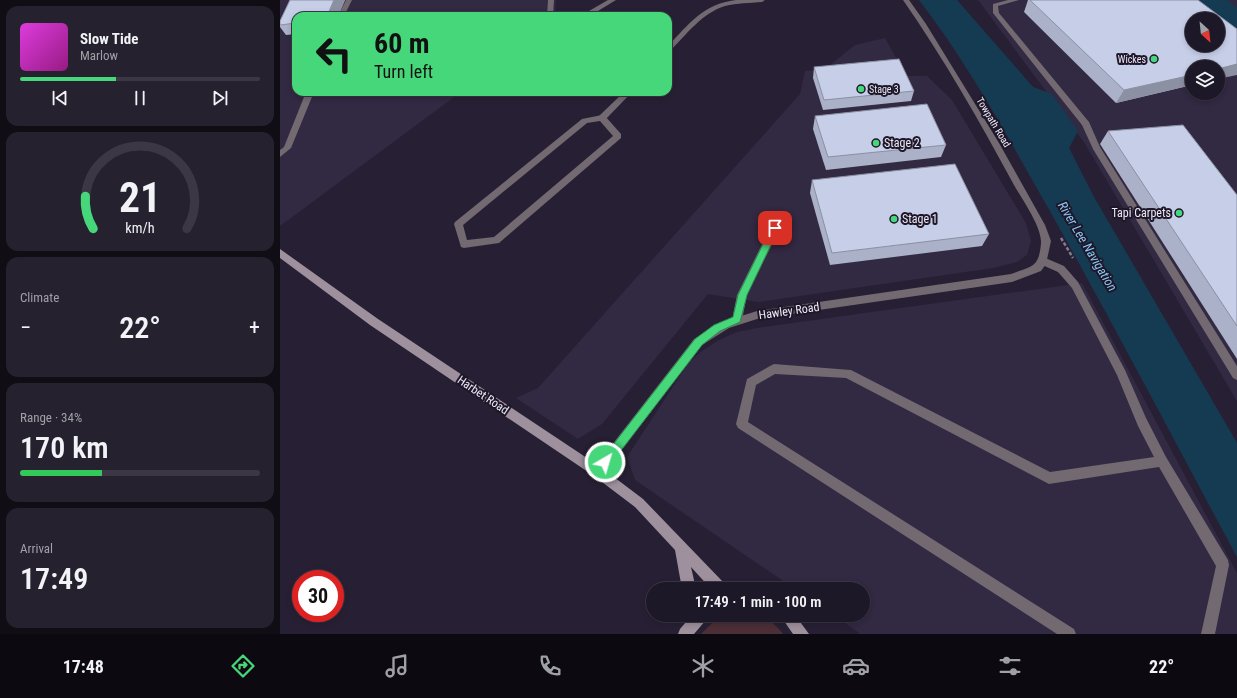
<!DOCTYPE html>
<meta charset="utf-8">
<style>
body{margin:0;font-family:"Roboto Condensed",sans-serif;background:#25212f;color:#f1f3f6;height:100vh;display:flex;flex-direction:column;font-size:15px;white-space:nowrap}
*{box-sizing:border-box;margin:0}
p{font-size:13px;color:#a0a0a7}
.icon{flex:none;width:22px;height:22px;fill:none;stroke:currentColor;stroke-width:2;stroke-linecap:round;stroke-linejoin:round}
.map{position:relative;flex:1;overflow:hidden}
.details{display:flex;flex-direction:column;gap:6px;padding:6px;background:#100d15;width:280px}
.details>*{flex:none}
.top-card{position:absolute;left:12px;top:12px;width:380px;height:84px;border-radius:12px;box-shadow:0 2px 6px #0003,0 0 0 1px #3b3744;background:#45d77a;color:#111;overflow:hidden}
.needle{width:26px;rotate:153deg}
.fabs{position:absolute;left:905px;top:12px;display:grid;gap:8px}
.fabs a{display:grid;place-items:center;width:40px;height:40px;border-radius:50%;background:#1d1827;box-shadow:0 2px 6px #0003,0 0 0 1px #3b3744;font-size:20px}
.speed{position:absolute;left:12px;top:570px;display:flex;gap:8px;font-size:20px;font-weight:700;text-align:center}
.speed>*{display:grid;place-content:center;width:52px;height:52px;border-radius:50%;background:#1d1827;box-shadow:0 2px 6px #0003,0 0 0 1px #3b3744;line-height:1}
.speed .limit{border:6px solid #d22;background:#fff;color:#111}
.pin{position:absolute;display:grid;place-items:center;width:34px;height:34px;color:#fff;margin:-17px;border-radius:8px;box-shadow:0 2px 6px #0006}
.me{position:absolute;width:44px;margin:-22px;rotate:38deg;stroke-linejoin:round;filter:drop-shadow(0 0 3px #0008)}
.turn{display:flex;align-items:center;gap:14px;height:84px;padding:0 16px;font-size:18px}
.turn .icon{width:52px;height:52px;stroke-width:2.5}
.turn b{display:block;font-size:28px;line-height:34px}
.big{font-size:30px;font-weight:600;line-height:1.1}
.details .card{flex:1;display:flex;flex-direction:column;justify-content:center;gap:6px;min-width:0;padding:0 14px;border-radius:12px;background:#25212f}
.details .dial{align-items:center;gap:0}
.dial svg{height:104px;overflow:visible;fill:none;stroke:#3b3744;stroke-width:7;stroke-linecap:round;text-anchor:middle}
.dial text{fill:#f1f3f6;stroke:none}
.song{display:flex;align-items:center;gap:12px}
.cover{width:48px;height:48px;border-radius:6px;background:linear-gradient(135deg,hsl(300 70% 55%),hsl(310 70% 35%))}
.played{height:4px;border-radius:2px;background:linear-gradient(90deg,#45d77a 40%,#3b3744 40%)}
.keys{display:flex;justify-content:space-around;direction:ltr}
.heat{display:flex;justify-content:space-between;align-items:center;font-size:22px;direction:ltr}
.charge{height:6px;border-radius:3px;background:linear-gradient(90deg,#34c759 34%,#3b3744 0)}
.trip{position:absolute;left:366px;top:582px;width:224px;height:40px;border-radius:20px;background:#1d1827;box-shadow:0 2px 6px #0003,0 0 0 1px #3b3744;font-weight:600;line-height:40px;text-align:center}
.tabs{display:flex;height:64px;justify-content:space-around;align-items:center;background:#0c0a10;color:#a0a0a7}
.tabs .icon{width:28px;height:28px}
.tabs .current{color:#45d77a}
.tabs b{font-size:18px;color:#f1f3f6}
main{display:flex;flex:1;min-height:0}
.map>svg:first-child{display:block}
.built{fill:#322942;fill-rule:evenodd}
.green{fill:#4c2e37}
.water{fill:#153b53}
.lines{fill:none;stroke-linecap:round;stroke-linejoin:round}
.river{fill:#153b53;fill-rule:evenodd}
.path{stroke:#827c8d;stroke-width:2.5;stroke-dasharray:3.5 2;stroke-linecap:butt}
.lane{fill:#726971;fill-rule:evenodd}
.street{fill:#726971;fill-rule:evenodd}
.secondary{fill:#9f909d;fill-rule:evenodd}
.wall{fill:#aab1c8}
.shaded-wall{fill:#8b90a2}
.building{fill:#c6cee8;stroke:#8b90a2;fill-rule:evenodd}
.route{fill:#45d77a;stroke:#2d8c4f}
.poi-dot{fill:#45d77a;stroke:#1e1729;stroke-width:1.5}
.labels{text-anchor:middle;stroke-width:4;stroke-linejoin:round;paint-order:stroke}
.far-poi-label{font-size:10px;fill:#ede9f6;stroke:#1e1729;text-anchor:end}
.far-street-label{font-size:10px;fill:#ede9f6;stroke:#1e1729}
.poi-label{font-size:12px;fill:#ede9f6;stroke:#1e1729;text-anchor:start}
.street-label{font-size:12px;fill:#ede9f6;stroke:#1e1729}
.water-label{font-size:13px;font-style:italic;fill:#89c7f4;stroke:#1e1729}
</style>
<main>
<section class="details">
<div class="card">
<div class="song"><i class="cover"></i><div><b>Slow Tide</b><p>Marlow</p></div></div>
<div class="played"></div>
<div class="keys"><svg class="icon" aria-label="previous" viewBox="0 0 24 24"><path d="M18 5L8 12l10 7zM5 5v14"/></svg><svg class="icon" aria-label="pause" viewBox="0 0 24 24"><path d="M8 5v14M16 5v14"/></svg><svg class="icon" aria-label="next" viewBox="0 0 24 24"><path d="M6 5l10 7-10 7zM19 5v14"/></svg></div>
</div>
<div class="card dial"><svg viewBox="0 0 100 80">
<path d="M14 69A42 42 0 1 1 86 69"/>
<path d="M14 69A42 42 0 0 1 8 44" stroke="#45d77a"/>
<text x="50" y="56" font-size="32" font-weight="700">21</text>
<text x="50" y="72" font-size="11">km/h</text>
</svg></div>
<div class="card"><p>Climate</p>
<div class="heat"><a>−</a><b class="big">22°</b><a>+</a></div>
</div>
<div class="card"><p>Range · 34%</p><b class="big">170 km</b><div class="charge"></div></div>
<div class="card"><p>Arrival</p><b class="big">17:49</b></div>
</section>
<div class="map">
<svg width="957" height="634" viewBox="0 0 957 634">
<rect width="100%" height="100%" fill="#272034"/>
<g class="built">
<polygon points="0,0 276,0 275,16 16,16 16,92 181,92 0,226"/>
<path d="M698,0H957V401L804,142ZM912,19H938V45H912ZM912,67H938V93H912Z"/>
<polygon points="605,38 626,76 647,76 672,100 746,223 751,241 747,255 737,262 713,268 478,302 428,294 322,424 298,439 236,398 258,388 520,94 525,71 545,69 575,45"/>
<polygon points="802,283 957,573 957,634 579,634 578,632 553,615 583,615 583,589 515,589 355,480 347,457 409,362 422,351 439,340 457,332 477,328"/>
</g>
<path class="green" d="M446,615C470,615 487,612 503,634H421L433,622Z"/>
<path class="water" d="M639,0H677L753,87L772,94L798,131L789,148L814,197L957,443V557C895,442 835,327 771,213C730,141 690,66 639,0Z"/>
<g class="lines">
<path class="river" d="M920,0H947L957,8V27C944,24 928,12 920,0Z"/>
<polyline class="path" points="781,238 793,258"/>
<g class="lane">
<polygon points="268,0 274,0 273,16 267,16"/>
<polygon points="728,0 739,0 718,6 719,13 809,122 820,147 957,366 957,380 953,378 813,149 802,125 713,13 713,4"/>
<path d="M322,115L325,116L341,134V138L219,243L184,248L181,247L174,224L175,222L302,119ZM320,121L333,136L214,237L187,240L183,225L307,123Z"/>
<polygon points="495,225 500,228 467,295 462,320 461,323 457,324 453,323 452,320 457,295 490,228"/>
<polygon points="763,257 784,266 798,282 845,370 866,418 886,457 948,560 949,565 935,634 921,634 936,566 879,467 769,484 566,378 495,374 476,385 468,422 794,629 796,634 777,634 458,428 456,424 467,379 490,366 494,364 571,370 770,472 874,457 858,426 837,375 792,288 778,272 760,264 758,261 760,258"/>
</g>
<g class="street">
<polygon points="66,0 72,0 64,16 58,16"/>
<polygon points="328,0 336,0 313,14 279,16 282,14 309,11"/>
<path d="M456,0H485L482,2C470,3 457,3 445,6C422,13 406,35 390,51L388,52V46C409,24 423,4 456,0Z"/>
<path d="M623,0H629L646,24L719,143L765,225L771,241L766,264L761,271L732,282L477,319L449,328L422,345L322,476L318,478L314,476L312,472L314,468L414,339L442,322L477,311L731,274C752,266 759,268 761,243C762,227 742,199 734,185C700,122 664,59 623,0Z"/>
<polygon points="26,92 34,92 11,148 0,157 0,150 4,147"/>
<polygon points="344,92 352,92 325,120 319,120 319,116"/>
</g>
<g class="secondary">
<polygon points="0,249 98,319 322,468 363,499 445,584 447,589 431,589 411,567 416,589 402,589 395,550 355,507 314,476 90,325 0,258"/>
<polygon points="412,615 428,615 426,620 414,634 398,634 400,629"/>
<polygon points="500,615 515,615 529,634 513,634"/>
</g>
</g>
<g class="wall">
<polygon points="10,0 65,0 58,16 16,16 16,34 6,35 0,27 0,21"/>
<polygon points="748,0 918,0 912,67 912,85 836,103 744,12"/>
<polygon points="534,67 634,91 631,101 543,110 533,78"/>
<polygon points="535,116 666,145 661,157 546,170 533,129"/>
<polygon points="828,131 957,195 957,359 820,144"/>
<polygon points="532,180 709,234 702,246 550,265 530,193"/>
</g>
<g class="shaded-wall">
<polygon points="54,0 65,0 58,16 47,16"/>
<polygon points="957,64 957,75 938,79 938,69"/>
<polygon points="912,75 912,85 836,103 844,90"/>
</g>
<g class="building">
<polygon points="10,0 54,0 47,16 16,16 16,23 0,25 0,21"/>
<path d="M750,0H918L957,29V64L938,69V67H912V75L844,90ZM912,19H938V45H912Z"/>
<polygon points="619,59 634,91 544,100 534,67"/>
<polygon points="647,104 666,145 548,157 535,116"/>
<polygon points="903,125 957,195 957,326 828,131"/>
<polygon points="675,164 709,234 552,253 532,180"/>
</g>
<polygon class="route" points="495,225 499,228 467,295 460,322 440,331 422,345 329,466 325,468 322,466 320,462 322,459 415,339 434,325 453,317 458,295 491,228"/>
<g class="poi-dot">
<circle cx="874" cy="59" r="4"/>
<circle cx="581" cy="89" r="4"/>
<circle cx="596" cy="143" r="4"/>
<circle cx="899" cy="213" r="4"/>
<circle cx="614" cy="219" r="4"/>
</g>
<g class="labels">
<g class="far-poi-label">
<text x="866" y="63">Wickes</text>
<text x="589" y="93" text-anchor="start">Stage 3</text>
</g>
<g class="far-street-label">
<text transform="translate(714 122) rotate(59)" y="4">Towpath Road</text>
</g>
<g class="poi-label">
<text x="604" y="147">Stage 2</text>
<text x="891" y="217" text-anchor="end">Tapi Carpets</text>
<text x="622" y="223">Stage 1</text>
</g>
<g class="street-label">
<text transform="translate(509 311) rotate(-8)" y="4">Hawley Road</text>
<text transform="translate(203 395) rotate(34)" y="4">Harbet Road</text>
</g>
<g class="water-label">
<text transform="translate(808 246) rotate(59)" y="5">River Lee Navigation</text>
</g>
</g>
</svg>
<div class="fabs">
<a><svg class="needle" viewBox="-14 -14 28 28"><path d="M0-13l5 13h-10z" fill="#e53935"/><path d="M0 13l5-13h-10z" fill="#a0a0a7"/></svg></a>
<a><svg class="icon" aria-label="layers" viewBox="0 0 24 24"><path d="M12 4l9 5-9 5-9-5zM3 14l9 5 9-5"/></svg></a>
</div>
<div class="speed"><div class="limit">30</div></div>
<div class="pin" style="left:495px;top:228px;background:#d93025"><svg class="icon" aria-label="arrive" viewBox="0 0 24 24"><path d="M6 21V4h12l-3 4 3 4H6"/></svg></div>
<svg class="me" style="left:325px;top:462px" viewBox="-20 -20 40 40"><circle r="17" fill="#45d77a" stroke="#fff" stroke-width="3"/><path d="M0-11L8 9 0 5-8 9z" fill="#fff"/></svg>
<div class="trip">17:49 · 1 min · 100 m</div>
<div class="top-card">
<div class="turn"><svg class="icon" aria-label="left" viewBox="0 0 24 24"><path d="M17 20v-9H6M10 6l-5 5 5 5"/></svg><div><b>60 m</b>Turn left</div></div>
</div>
</div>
</main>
<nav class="tabs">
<b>17:48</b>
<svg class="icon current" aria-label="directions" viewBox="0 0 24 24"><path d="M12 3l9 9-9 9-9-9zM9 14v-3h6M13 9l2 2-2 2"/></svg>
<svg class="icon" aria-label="music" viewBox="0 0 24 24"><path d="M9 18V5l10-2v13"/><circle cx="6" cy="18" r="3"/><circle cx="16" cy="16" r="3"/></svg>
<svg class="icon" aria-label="phone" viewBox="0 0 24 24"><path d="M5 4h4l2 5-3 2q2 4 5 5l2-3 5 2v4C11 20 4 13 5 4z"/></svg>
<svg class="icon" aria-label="climate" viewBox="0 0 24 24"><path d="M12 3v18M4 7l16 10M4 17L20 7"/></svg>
<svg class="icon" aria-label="car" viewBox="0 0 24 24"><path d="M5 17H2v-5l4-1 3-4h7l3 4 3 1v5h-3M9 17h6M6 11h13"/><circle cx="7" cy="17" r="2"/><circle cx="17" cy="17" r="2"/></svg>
<svg class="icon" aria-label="filters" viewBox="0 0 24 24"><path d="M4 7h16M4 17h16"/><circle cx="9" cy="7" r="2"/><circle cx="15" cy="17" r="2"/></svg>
<b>22°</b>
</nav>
